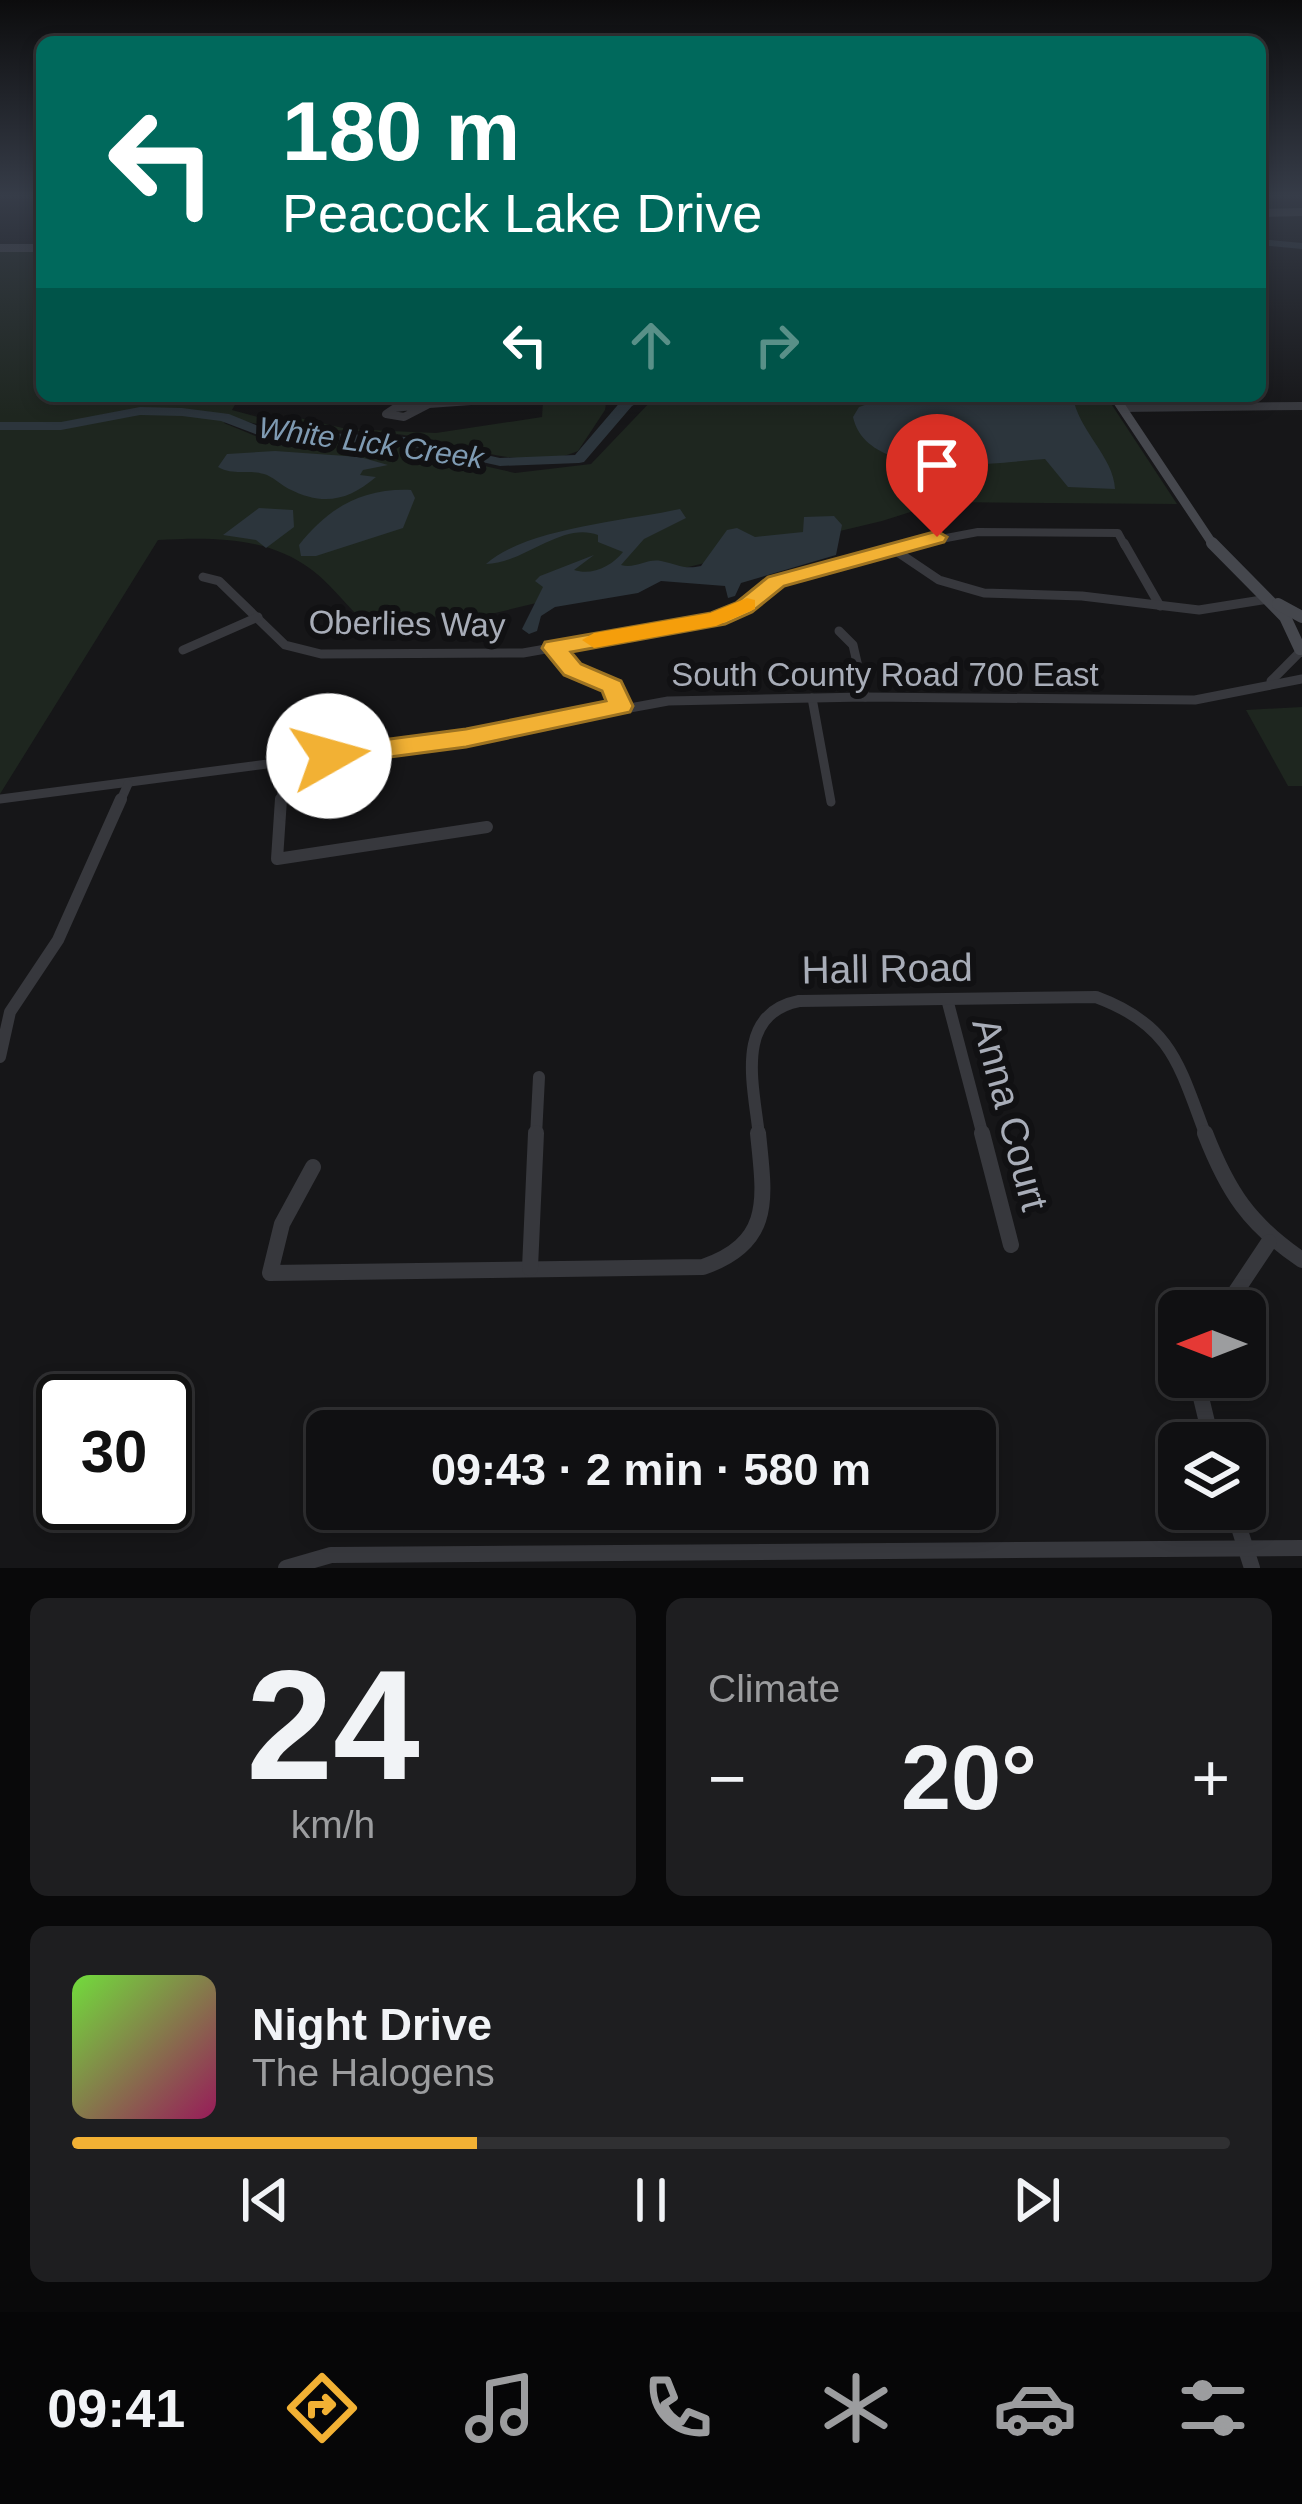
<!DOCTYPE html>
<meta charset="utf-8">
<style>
body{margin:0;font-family:Arial,sans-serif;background:#1e1e20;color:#f1f3f6;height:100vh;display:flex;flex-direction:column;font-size:45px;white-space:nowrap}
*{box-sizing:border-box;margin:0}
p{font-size:39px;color:#9c9d9f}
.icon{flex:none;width:66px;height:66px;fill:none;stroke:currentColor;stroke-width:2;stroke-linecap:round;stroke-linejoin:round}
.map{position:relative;height:1568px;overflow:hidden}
.panel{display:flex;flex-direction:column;gap:30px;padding:30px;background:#09090a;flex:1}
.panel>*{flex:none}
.banner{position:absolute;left:36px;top:36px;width:1230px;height:366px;border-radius:18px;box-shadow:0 6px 18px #0003,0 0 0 3px #303032;background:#00695c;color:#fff;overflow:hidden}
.needle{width:78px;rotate:270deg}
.tools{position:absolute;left:1158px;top:1290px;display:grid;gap:24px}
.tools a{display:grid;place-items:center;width:108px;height:108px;border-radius:18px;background:#101012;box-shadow:0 6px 18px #0003,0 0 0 3px #303032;font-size:60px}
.speed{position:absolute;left:36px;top:1374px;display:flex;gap:24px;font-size:60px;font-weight:700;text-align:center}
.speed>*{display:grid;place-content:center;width:156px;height:156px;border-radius:50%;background:#101012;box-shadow:0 6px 18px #0003,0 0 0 3px #303032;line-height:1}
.speed .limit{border:6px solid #111;border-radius:18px;background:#fff;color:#111}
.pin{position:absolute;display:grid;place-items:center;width:102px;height:102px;color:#fff;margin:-123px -51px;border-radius:50% 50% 50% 0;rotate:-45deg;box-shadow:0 0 12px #0007}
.pin .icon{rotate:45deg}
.me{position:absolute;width:132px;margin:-66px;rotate:83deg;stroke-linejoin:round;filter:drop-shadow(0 0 9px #0008)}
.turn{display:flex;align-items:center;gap:42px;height:252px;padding:0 48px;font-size:54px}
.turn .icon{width:156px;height:156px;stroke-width:2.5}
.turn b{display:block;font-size:84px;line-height:102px}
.lanes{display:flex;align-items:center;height:114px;padding:0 48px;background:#0003;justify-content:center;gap:60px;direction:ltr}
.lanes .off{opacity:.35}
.big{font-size:90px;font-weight:700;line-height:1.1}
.panel .tile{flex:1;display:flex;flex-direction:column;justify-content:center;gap:18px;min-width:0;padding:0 42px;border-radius:18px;background:#1e1e20}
.panel .dial{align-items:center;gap:0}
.dial b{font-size:156px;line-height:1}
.song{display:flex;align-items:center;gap:36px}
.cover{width:144px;height:144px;border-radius:18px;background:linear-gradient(135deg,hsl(100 70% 55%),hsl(330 70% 35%))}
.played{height:12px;border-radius:6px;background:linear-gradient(90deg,#f2b134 35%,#303032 35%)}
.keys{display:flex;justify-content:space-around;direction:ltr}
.heat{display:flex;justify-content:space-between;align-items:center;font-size:66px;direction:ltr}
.panel .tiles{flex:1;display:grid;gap:30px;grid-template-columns:1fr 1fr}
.tile:last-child{grid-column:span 2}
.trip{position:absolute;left:306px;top:1410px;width:690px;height:120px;border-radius:18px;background:#101012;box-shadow:0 6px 18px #0003,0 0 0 3px #303032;font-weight:700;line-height:120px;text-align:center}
.tabs{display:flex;height:192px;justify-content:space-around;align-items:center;background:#060607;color:#9c9d9f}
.tabs .icon{width:84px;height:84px}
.tabs .current{color:#f2b134}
.tabs b{font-size:54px;color:#f1f3f6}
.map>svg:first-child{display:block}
.green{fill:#1e261f}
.water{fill:#2c353c}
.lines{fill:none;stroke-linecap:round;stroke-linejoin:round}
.river{fill:#2c353c;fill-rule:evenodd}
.street-far3{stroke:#37383d;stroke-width:8}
.street-far2{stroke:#37383d;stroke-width:9}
.street-far1{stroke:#37383d;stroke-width:12}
.street{stroke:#37383d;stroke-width:16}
.secondary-far2{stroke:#45474d;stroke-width:8}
.secondary-far1{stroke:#45474d;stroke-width:9}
.secondary{stroke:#45474d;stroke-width:12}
.route{fill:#f2b134;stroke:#9d7322;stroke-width:3}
.slow{fill:#f59e0b}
.labels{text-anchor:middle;stroke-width:12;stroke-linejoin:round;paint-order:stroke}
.far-water-label{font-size:30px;font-style:italic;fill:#7f9bb3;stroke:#111113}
.street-label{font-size:33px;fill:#a8adb8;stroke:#111113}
.near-street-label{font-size:39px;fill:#a8adb8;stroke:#111113}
</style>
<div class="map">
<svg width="1302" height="1568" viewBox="0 0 1302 1568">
<rect width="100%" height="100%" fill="#161618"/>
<g class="green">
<path d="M0,250H42V396H240L232,410L272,421L299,418L347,429L436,433L542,417L543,402L607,396L605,410L578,451C525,474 458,442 404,435C342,425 290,438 229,416L224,423L265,440L375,441L515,473L591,464L653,399L675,396H1106L1177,504L942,502L882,521L478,617L358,616C343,601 329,583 312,570C268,536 210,537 158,540L0,794Z"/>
<polygon points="1302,707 1302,786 1288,786 1246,710"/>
</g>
<g class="water">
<path d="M891,396H1073C1077,429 1114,457 1115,489L1068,487L1045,459C999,462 868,484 853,417L859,407Z"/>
<path d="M275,451L360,457L388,465L363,470L360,475L376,477C348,501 323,506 289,489C281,485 272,476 264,474C247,469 234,476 218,467L227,454Z"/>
<path d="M411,490L415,498L403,528L316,556H301L299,545C328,508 362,488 411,490Z"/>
<polygon points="259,508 293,510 294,527 266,548 256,540 223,535"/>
<path d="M680,509L686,518L644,539L621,565C636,569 647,558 661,561C677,564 684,570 701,566L727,530L737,528L755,537L803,532L804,517L834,516L842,525L836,555L741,583L735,596L728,598L725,586L661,581L638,593L555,607L541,616L537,631L529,634L522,629L543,587L535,581L540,576L594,555L574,570C592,576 612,566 623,552L598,542V535C562,521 523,564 486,564C526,528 626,521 680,509Z"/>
</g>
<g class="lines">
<g class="river">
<polygon points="1260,239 1302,243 1302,249 1260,245"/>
<polygon points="632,396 651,396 632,406 584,462 579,463 500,466 405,445 266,438 221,421 182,416 140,415 61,430 0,430 0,422 61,422 140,407 182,408 229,414 268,430 405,437 500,458 575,455 622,400"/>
</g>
<g class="street-far3">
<polyline points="429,404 541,396"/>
<polygon points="429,404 404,417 386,414 395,408"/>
<polyline points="1122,408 1302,406"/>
<polyline points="904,546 978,532 1118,533 1125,546"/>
</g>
<g class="street-far2">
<polyline points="1124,543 1160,606"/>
<polyline points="896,551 939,580 984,593 1082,596 1199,610 1268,599"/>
<polyline points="203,577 219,581 285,645 321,654 523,653 716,619 744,608 776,581 915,543"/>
<polyline points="839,631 853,645 865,697"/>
<polyline points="554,648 573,669 612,686 621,706"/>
<polyline points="183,650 258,617"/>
<polyline points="1271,681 1300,652"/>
<polyline points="812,698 831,802"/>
<polyline points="0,799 466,738 668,701 865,697 1195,700 1302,679"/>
<polyline points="120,802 128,784"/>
<polyline points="281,802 284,762"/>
</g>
<g class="street-far1">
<polyline points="281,799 277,859 487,827"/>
<polyline points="947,999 983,1136"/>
<polyline points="0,1057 10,1012 58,940 121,799"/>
<polyline points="536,1136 539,1077"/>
<path d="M759,1136C754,1087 733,1014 799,1001L1096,997C1172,1025 1179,1065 1206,1136"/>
</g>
<g class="street">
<polyline points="982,1133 1011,1245"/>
<path d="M1205,1133C1228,1192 1249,1224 1302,1260"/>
<path d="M313,1167L282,1224L270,1273L703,1267C775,1242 764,1196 758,1133"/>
<polyline points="530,1268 536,1133"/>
<polyline points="1223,1311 1269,1242"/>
<polyline points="1196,1377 1212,1443"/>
<polyline points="1233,1509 1252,1568"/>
<polyline points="286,1568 331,1555 1302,1548"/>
</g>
<g class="secondary-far2">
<polyline points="1260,213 1302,212"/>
<polyline points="0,248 42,248"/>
</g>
<polyline class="secondary-far1" points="1114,396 1214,546"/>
<g class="secondary">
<polyline points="1212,543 1285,617 1300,649"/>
<polyline points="1278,604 1302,617"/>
</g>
</g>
<linearGradient id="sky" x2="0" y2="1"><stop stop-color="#0c0c0d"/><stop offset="0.47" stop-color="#363c48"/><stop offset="1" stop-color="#363c48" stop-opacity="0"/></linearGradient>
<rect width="1302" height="416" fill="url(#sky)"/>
<polygon class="route" points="937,531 947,537 944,542 784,586 752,612 725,624 571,652 581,664 621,681 633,706 630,712 466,747 329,765 316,756 329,747 466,729 606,701 602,691 564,675 542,648 545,642 711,613 736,603 768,577"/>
<polygon class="slow" points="747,598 755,600 755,609 716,626 594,648 582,640 594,633 710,613"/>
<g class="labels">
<g class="far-water-label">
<text transform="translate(371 443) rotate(8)" y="10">White Lick Creek</text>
</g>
<g class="street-label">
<text transform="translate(407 623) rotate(1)" y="12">Oberlies Way</text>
<text x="885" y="686">South County Road 700 East</text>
</g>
<g class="near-street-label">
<text transform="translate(887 968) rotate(-1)" y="14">Hall Road</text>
<text transform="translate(1011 1114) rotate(75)" y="14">Anna Court</text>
</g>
</g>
</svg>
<div class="tools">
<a><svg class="needle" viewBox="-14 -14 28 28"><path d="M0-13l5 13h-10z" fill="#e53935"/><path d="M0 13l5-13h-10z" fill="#9c9d9f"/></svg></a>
<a><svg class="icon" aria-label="layers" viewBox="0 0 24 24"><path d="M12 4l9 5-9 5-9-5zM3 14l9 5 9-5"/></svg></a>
</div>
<div class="speed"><div class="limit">30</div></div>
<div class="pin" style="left:937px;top:537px;background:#d93025"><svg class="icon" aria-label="arrive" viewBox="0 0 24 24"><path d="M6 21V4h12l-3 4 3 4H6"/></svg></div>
<svg class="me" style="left:329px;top:756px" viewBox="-20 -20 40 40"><circle r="19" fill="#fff"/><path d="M0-13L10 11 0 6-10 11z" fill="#f2b134"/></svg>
<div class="trip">09:43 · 2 min · 580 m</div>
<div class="banner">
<div class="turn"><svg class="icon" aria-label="left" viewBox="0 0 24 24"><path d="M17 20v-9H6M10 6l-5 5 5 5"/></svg><div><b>180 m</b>Peacock Lake Drive</div></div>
<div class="lanes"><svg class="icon" aria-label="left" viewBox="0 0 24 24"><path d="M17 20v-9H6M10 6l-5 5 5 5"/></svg><svg class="icon off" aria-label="ahead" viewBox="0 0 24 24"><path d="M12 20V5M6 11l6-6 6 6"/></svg><svg class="icon off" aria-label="right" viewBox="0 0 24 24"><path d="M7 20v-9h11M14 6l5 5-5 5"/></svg></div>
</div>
</div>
<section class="panel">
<div class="tiles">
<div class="tile dial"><b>24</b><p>km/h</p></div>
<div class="tile"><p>Climate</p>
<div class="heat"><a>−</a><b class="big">20°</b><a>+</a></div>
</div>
<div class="tile">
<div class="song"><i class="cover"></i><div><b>Night Drive</b><p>The Halogens</p></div></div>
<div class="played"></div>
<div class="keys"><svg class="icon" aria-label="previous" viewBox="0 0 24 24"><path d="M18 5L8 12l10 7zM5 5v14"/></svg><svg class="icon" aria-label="pause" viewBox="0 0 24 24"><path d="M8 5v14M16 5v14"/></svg><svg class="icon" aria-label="next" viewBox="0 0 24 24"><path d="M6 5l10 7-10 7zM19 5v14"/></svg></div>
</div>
</div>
</section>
<nav class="tabs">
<b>09:41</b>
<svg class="icon current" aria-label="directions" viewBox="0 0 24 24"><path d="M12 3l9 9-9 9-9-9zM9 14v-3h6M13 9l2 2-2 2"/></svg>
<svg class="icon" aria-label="music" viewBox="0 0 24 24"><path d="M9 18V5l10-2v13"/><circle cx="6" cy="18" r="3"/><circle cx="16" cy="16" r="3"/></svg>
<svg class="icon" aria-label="phone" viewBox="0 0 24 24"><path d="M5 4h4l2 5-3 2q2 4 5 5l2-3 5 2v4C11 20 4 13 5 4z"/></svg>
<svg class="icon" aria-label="climate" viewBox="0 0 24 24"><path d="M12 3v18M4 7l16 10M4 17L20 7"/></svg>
<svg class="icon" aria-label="car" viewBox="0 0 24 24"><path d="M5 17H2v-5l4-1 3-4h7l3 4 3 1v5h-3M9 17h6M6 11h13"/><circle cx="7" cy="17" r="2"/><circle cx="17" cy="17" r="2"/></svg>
<svg class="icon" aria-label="filters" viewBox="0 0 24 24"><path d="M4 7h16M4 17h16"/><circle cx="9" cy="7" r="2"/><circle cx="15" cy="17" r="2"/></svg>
</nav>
